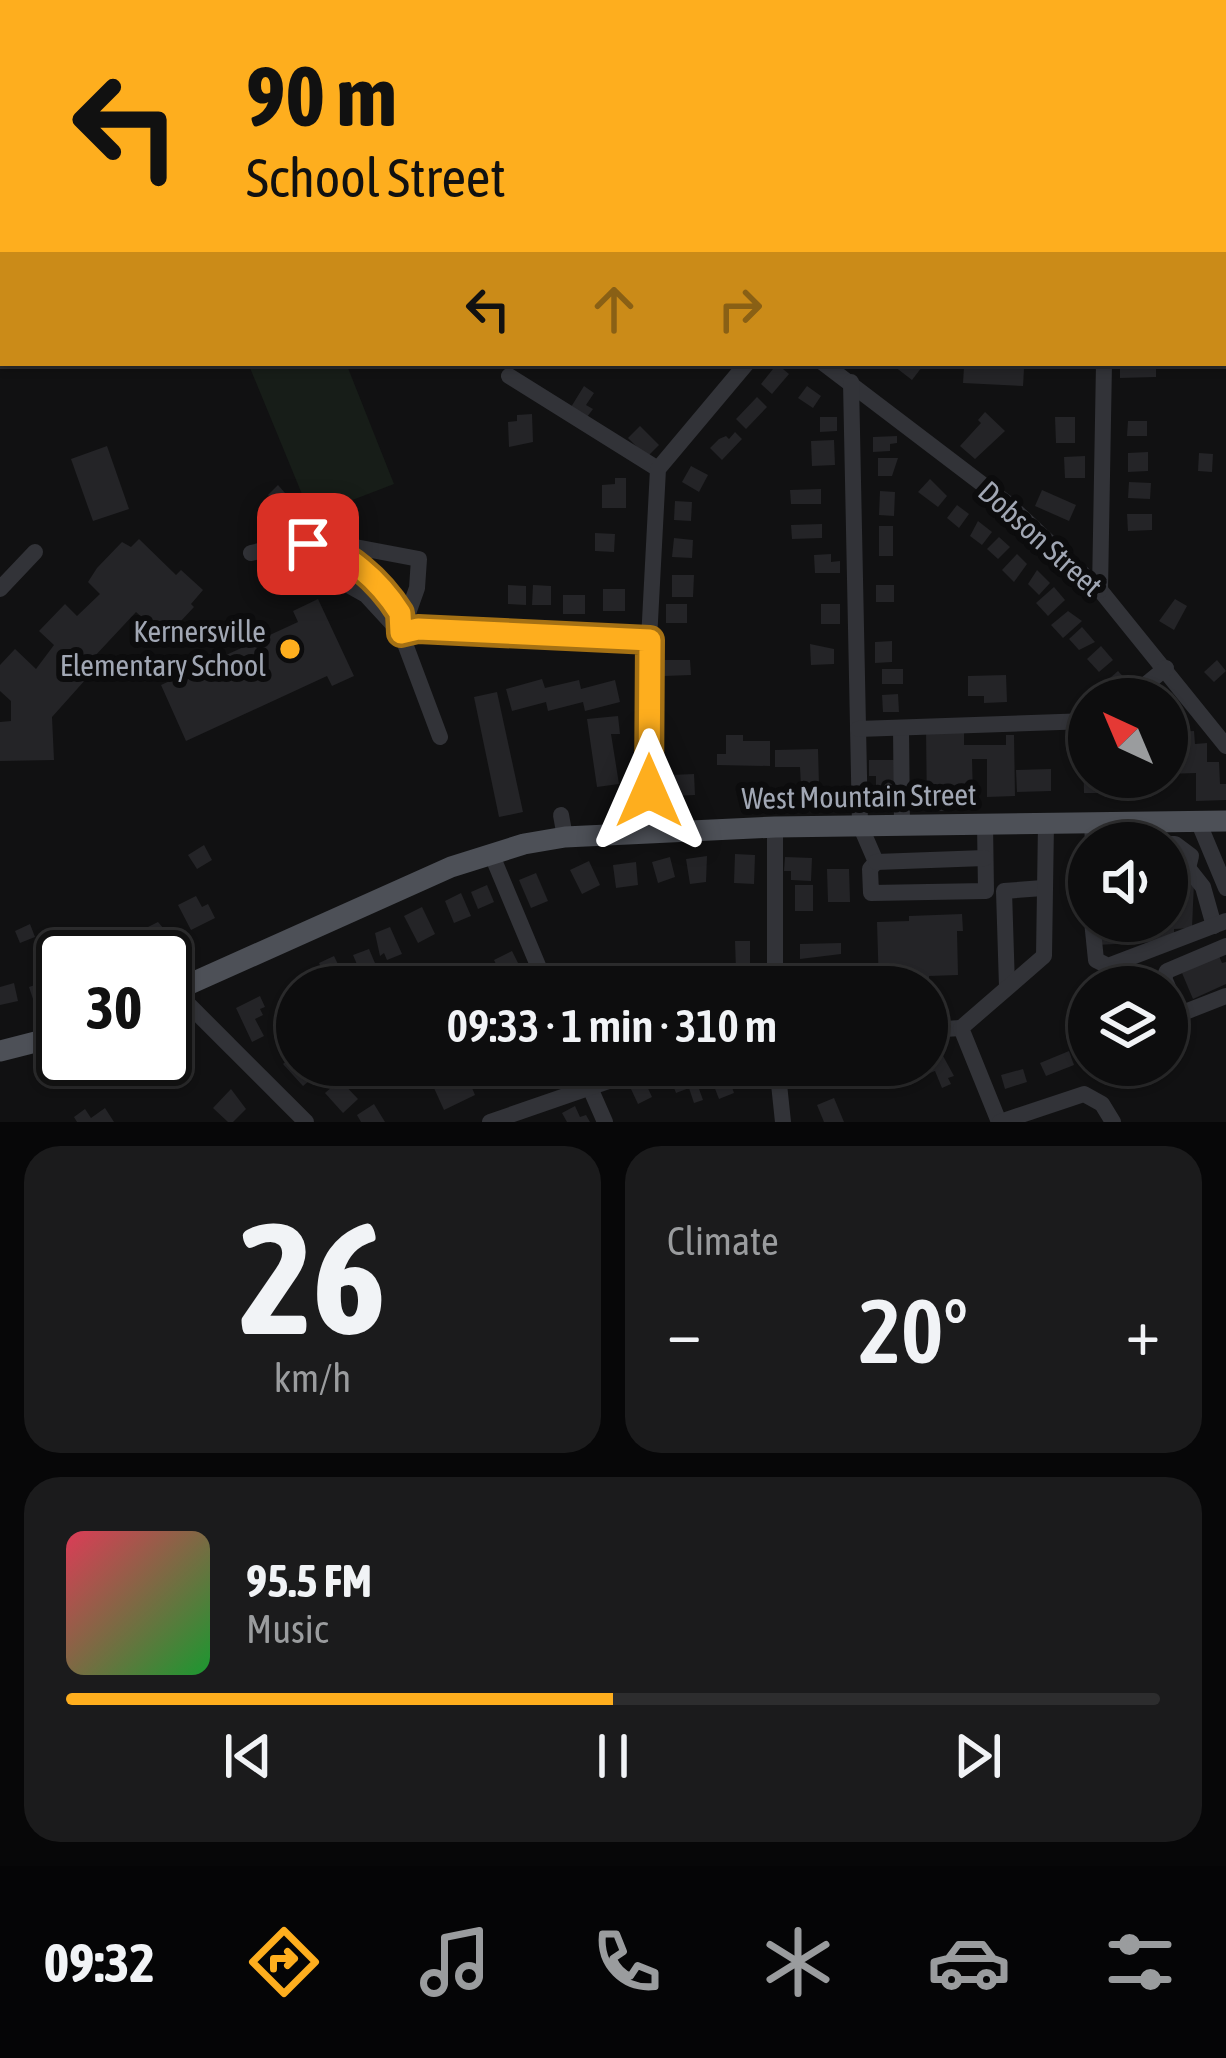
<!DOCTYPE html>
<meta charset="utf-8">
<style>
body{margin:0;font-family:"Asap Condensed",sans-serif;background:#1b1b1c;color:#f1f3f6;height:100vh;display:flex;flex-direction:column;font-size:45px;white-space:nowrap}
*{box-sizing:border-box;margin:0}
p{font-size:39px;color:#9a9c9e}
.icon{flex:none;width:66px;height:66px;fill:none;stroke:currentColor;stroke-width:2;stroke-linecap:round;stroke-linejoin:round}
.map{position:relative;height:1122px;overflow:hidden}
.drawer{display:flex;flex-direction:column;gap:24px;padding:24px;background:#070708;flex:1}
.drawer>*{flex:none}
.banner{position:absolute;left:0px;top:0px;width:1227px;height:366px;box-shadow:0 3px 9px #0004,0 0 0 3px #2d2d2e;background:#feae1e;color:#111;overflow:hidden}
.needle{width:78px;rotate:316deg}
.buttons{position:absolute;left:1068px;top:678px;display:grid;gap:24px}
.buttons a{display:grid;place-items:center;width:120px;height:120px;border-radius:50%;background:#0d0d0e;box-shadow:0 3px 9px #0004,0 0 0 3px #2d2d2e;font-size:60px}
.speed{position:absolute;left:36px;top:930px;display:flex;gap:24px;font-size:60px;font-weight:700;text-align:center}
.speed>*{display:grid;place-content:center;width:156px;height:156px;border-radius:50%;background:#0d0d0e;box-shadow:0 3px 9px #0004,0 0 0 3px #2d2d2e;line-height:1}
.speed .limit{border:6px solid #111;border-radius:18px;background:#fff;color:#111}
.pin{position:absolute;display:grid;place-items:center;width:102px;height:102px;color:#fff;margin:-51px;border-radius:24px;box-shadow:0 6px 18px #0006}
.me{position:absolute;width:132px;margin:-66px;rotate:0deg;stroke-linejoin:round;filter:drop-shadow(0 0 9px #0008)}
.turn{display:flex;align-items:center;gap:42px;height:252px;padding:0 48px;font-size:54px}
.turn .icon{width:156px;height:156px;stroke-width:2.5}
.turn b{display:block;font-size:84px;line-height:102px}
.lanes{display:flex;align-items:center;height:114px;padding:0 48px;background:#0003;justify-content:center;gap:60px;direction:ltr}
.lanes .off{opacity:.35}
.big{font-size:90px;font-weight:600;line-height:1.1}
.drawer .card{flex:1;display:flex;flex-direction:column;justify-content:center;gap:18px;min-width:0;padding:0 42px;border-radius:36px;background:#1b1b1c}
.drawer .dial{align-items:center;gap:0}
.dial b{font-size:156px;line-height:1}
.song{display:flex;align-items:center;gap:36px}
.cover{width:144px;height:144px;border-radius:18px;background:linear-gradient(135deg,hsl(350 70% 55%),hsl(130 70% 35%))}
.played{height:12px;border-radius:6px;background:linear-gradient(90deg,#feae1e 50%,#2d2d2e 50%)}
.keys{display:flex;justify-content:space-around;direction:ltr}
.heat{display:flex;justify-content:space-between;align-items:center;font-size:66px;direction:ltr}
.drawer .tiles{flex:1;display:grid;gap:24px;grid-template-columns:1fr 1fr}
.card:last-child{grid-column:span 2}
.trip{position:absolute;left:276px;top:966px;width:672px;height:120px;border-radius:60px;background:#0d0d0e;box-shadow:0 3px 9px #0004,0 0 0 3px #2d2d2e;font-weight:600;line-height:120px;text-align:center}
.menu{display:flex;height:192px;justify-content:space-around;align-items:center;background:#050506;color:#9a9c9e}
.menu .icon{width:84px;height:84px}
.menu .current{color:#feae1e}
.menu b{font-size:54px;color:#f1f3f6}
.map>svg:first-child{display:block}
.green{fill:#171d18}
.building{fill:#242427}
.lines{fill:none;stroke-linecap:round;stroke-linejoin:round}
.minor{stroke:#323338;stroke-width:16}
.major{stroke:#4d5057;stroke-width:21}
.rail-casing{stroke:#44474d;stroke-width:8}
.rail{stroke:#0c0c0d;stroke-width:3;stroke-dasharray:9;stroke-linecap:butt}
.route-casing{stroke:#a57114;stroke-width:30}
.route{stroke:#feae1e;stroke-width:21}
.poi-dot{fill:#feae1e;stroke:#0c0c0d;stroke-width:4.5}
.labels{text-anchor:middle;stroke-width:12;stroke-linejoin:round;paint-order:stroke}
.street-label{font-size:30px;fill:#a1a7b4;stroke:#0c0c0d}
.poi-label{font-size:30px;fill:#a1a7b4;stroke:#0c0c0d;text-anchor:end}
</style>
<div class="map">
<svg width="1226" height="1122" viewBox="0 0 1226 1122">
<rect width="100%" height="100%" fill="#111112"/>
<polygon class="green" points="248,363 346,363 394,484 311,516"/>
<g class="building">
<polygon points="890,363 925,363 912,380"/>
<polygon points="1120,363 1156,363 1156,377 1120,378"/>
<polygon points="777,364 789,374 772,394 761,384"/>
<polygon points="964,367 1024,369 1023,386 963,383"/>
<polygon points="584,386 594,393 586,405 593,409 587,417 571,407"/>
<polygon points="807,386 821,396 813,408 798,398"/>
<polygon points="757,397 767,407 746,429 736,419"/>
<polygon points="985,412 1005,431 975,459 960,446 981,423 978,420"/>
<polygon points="532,414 533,442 509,447 508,422 517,421 517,415"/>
<polygon points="820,417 837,417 837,431 820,432"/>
<polygon points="1055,417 1075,417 1075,443 1056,443"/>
<polygon points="1128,421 1147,421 1147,436 1127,436"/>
<polygon points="640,426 659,445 647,457 628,438"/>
<polygon points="735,432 742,439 722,460 710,448 719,439 726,436 729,439"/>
<polygon points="897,436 897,443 890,444 890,451 873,452 873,437"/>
<polygon points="834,440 835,465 812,466 811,441"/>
<polygon points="107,446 129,509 93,521 71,459"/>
<polygon points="1148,452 1148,471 1128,472 1128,453"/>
<polygon points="1199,453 1213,454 1212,472 1198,471"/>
<polygon points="1085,456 1085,478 1065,478 1064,457"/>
<polygon points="878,458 898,458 892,476 878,476"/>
<polygon points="691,466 708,475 699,492 682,482"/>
<polygon points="615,478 626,478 626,508 602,508 602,485 615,484"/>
<polygon points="930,479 947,496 938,507 918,492"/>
<polygon points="1129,482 1151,483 1150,499 1128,498"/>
<polygon points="278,485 292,501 282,510 268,495"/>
<polygon points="821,489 821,504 791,504 790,490"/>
<polygon points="1042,490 1076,505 1069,521 1035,506"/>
<polygon points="880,491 895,492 894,516 879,515"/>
<polygon points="675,501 692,502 691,521 674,520"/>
<polygon points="957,505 969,514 959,528 947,518"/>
<polygon points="1127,514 1152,514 1152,530 1128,531"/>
<polygon points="978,521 992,532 982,545 970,536"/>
<polygon points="822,524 822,538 792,539 791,525"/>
<rect x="879" y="526" width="14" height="30"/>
<polygon points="595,533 615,534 614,552 595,551"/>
<polygon points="999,537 1010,547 998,559 987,549"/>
<polygon points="674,538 693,540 692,558 672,557"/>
<polygon points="139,539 176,575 181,570 203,590 191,604 194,607 165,638 136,612 79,673 86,679 52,717 54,760 0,761 0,722 11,721 11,701 0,691 0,665 15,649 36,669 54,645 39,631 65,604 77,616 100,594 88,582 97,568 122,542 131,547"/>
<polygon points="831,554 831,562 840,561 840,573 815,573 814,555"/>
<polygon points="1017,554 1027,564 1014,582 1002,570"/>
<polygon points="1037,570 1050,583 1039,595 1028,584"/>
<polygon points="672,575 694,575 693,597 672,597"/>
<polygon points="508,585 526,586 526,605 508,604"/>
<polygon points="533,585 551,586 551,605 532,605"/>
<rect x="876" y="585" width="18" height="17"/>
<polygon points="1054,587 1065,600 1048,616 1036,603"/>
<rect x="603" y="589" width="22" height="22"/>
<rect x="563" y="595" width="22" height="19"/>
<polygon points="318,599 354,676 332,686 327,676 186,741 161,685 298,622 293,611"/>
<polygon points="1175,599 1187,606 1174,630 1159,621"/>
<rect x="666" y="604" width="21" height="19"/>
<rect x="821" y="604" width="19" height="20"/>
<polygon points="1068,611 1082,621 1063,638 1051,625"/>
<polygon points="1082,627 1095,642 1079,650 1069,639"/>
<polygon points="892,641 892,662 875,663 875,642"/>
<polygon points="810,644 834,649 834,664 811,665"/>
<polygon points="1101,646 1113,660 1099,672 1087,659"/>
<polygon points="664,660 690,660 691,675 664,676"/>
<polygon points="1217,660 1226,671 1214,682 1204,672"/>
<rect x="882" y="669" width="21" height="15"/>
<polygon points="1118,671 1129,683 1112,698 1101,686"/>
<polygon points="1006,675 1007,702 984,703 984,696 968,696 968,676"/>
<polygon points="542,679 545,688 579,680 581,689 615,680 620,702 585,711 583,702 548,711 546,702 512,711 506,689"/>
<polygon points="497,692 523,812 499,817 474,697"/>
<polygon points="898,694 899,712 883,712 882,695"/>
<polygon points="618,716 620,734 611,734 619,784 597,787 587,719"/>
<polygon points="926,728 964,728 964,745 1006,745 1006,735 1014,735 1015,796 987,797 987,759 972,759 973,797 947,797 947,811 927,811"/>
<polygon points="1194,731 1195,744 1207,743 1207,762 1219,762 1220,784 1226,784 1226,800 1196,801 1196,773 1167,774 1167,732"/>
<polygon points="726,735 743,735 743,741 770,741 770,766 717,765 717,754 726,754"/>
<polygon points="1083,744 1089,744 1089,777 1100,777 1100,793 1084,793"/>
<polygon points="818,749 819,785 801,786 800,767 775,767 775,750"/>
<polygon points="869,760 897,760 893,804 876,804 876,776 869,776"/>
<polygon points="1051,769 1051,791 1017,792 1016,770"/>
<polygon points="694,774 695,795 672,796 671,775"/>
<polygon points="204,845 212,860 197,869 188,855"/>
<polygon points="735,854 755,855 754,884 734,883"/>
<polygon points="707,856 706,882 690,884 686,859"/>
<polygon points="670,857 675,877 658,883 652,862"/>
<polygon points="785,857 812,858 811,881 791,880 791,871 784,871"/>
<polygon points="589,861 600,885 582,894 570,870"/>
<polygon points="636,862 638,885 616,888 613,865"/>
<polygon points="827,869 849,869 850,902 828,902"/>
<polygon points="536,873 548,901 531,908 519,880"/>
<polygon points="1194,882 1192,928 1174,929 1174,941 1096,945 1095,921 1167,921 1167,883"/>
<polygon points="487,885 494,902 478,909 471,892"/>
<rect x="795" y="885" width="18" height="26"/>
<polygon points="461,893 471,916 454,923 445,901"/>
<polygon points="196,896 202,907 208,904 215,918 191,930 178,905"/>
<polygon points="422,907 435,934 418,943 404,916"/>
<polygon points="962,914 963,931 957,931 958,975 929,976 929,987 879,987 877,922 909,921 909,916"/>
<polygon points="158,922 175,942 148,957 140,943 153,935 148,927"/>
<polygon points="30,924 35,937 20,943 15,931"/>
<polygon points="390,927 402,954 387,960 384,953 380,956 375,933"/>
<polygon points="735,941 750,941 750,969 736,970"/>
<polygon points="841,943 841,954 800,959 800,944"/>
<polygon points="369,949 380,975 364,981 353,955"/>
<polygon points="512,951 519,965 501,974 494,960"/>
<polygon points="334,956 347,983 339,987 330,987 319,963"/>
<polygon points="1219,956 1222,963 1226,962 1226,984 1193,999 1182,973"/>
<polygon points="60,976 63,993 34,1002 29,987"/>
<polygon points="14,983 18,1001 0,1005 0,987"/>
<polygon points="260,996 265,1007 260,1009 263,1015 255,1019 264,1036 252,1042 236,1008"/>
<polygon points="172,1045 192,1065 178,1079 169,1070 165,1074 154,1063 165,1059 165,1052"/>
<polygon points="297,1051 297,1065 307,1065 316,1075 303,1086 283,1064"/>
<polygon points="1069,1051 1074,1065 1046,1076 1040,1063"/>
<polygon points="942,1054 954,1076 948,1078 951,1084 942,1088 935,1071 920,1077 915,1065 927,1065 927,1060"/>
<polygon points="505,1065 508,1075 482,1085 476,1067"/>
<polygon points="524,1065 536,1065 541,1076 522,1084 517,1072 526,1069"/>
<polygon points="715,1065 724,1065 734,1093 719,1099 707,1068"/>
<polygon points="1023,1069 1027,1082 1005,1089 1001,1075"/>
<polygon points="693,1072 703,1100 694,1103 689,1088 676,1093 671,1080"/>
<polygon points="454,1078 458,1086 469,1081 475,1095 444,1110 434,1088"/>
<polygon points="340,1080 358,1099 343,1113 325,1093"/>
<polygon points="645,1082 652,1097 638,1104 631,1089"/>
<polygon points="231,1089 246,1109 233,1122 228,1122 213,1108"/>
<polygon points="834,1098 844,1122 824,1122 817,1105"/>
<polygon points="374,1104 385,1122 361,1122 357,1115"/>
<polygon points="575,1106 580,1117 586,1115 590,1122 567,1122 562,1113"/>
<polygon points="105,1108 114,1122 77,1122 74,1117 85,1109 91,1118"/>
</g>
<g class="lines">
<g class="minor">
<polyline points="38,0 41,3"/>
<polyline points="95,0 103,3"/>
<polyline points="359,0 363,3"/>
<polyline points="545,0 547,3"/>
<polyline points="929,0 934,3"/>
<polyline points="69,3 78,0"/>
<polyline points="178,3 181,0"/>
<polyline points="950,3 952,0"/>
<polyline points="1212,3 1214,0"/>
<polyline points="1224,44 1226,44"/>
<polyline points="1224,190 1226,191"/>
<polyline points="823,363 1007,503 1100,590 1226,746"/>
<polyline points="509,376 658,469"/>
<polyline points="851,382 860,825 876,862 870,869 871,893 986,891 985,824"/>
<path d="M308,545C335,547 392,586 400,613C402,620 401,626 401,633L366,595L300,558Z"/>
<polyline points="251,553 313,539 419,559 417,588 401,633 440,737"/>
<polyline points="0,589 35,552"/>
<polyline points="1100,590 1104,363"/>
<polyline points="401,633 469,631 649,640"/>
<polyline points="1128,699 1166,668"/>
<polyline points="901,728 902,825"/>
<polyline points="858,729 1089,721"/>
<polyline points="561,815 565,837"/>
<polyline points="1198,821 1226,888"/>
<polyline points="1092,823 1093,843"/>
<polyline points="649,833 649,640 658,469 747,363"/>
<polyline points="1167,844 1175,844 1191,856 1188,868 1167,870"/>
<polyline points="491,853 547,987"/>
<polyline points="876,862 985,858"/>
<polyline points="1188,868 1203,887 1214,926"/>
<polyline points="1092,921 1096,960 1108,966 1226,921"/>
<polyline points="1226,946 1167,971 1164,978 1177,1008 1185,1012 1226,996"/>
<polyline points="775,987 775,827"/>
<polyline points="1007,987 1004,891 1043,888"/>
<polyline points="175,991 306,1122"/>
<polyline points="927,1030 961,1028"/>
<polyline points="580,1065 605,1122"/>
<polyline points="777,1065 783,1122"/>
<polyline points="490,1122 655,1065"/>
<polyline points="999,1122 961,1028 1044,956 1046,823"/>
<polyline points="1000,1122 1084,1094 1102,1104 1113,1122"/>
</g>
<g class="major">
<polyline points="0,86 3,85"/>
<polyline points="1224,151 1226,151"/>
<polyline points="165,995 451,867 524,844 565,837 775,827 1226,821"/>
<polyline points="0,1051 63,1035"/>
</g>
<g class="rail-casing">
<g id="rail">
<polyline points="1224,169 1226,170"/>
<polyline points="0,322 3,321"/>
</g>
</g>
<use href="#rail" class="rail"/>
</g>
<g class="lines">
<g class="route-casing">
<path id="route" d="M308,544C346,548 381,583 400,613L401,633L418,629L650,640L649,791"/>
</g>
<use href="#route" class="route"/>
</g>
<circle class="poi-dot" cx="290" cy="649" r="12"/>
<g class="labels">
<g class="street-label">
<text transform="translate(1040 539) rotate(42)" y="10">Dobson Street</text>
<text transform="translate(859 797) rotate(-1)" y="10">West Mountain Street</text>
</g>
<g class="poi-label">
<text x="266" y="642">Kernersville<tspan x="266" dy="34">Elementary School</tspan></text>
</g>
</g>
</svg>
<div class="buttons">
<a><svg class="needle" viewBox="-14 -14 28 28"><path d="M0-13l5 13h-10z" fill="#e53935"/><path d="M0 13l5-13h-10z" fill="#9a9c9e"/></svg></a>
<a><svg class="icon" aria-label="sound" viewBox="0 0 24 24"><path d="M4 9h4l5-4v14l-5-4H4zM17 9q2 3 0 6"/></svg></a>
<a><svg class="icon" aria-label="layers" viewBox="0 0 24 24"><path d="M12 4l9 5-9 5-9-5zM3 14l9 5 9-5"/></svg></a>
</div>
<div class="speed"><div class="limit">30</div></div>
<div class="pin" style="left:308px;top:544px;background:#d93025"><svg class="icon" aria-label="arrive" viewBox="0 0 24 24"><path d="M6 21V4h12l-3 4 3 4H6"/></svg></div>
<svg class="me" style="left:649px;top:791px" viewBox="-20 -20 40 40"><path d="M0-17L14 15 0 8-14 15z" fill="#feae1e" stroke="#fff" stroke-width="4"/></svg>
<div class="trip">09:33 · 1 min · 310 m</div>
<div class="banner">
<div class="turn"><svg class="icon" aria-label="left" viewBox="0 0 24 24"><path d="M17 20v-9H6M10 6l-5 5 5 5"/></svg><div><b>90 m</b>School Street</div></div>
<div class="lanes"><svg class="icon" aria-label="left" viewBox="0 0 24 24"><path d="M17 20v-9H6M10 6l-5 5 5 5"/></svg><svg class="icon off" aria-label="ahead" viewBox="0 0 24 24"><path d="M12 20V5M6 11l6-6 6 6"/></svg><svg class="icon off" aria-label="right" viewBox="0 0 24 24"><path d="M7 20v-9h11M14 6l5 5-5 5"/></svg></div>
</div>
</div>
<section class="drawer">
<div class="tiles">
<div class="card dial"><b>26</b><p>km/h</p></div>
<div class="card"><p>Climate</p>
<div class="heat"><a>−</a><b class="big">20°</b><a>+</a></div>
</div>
<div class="card">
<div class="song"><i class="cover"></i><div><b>95.5 FM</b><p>Music</p></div></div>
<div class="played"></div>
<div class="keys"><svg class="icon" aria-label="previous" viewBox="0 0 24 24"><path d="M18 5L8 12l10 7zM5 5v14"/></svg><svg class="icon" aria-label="pause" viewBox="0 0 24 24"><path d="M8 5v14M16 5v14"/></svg><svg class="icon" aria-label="next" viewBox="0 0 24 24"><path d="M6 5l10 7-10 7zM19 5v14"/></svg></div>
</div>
</div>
</section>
<nav class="menu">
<b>09:32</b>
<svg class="icon current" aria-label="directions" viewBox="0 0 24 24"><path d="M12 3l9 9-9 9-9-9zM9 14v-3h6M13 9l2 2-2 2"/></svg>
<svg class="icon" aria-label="music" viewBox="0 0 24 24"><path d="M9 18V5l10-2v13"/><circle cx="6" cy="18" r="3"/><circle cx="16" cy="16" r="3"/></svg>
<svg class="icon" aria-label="phone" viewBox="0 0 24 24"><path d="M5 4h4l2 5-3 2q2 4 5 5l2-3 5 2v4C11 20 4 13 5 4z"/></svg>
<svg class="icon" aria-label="climate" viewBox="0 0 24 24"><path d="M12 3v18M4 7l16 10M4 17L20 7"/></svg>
<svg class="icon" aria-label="car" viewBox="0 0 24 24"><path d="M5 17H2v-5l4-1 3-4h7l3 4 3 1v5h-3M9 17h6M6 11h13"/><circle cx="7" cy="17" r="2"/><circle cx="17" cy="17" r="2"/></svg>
<svg class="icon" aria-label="filters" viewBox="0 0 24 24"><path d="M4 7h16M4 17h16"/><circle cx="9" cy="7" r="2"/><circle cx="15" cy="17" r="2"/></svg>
</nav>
